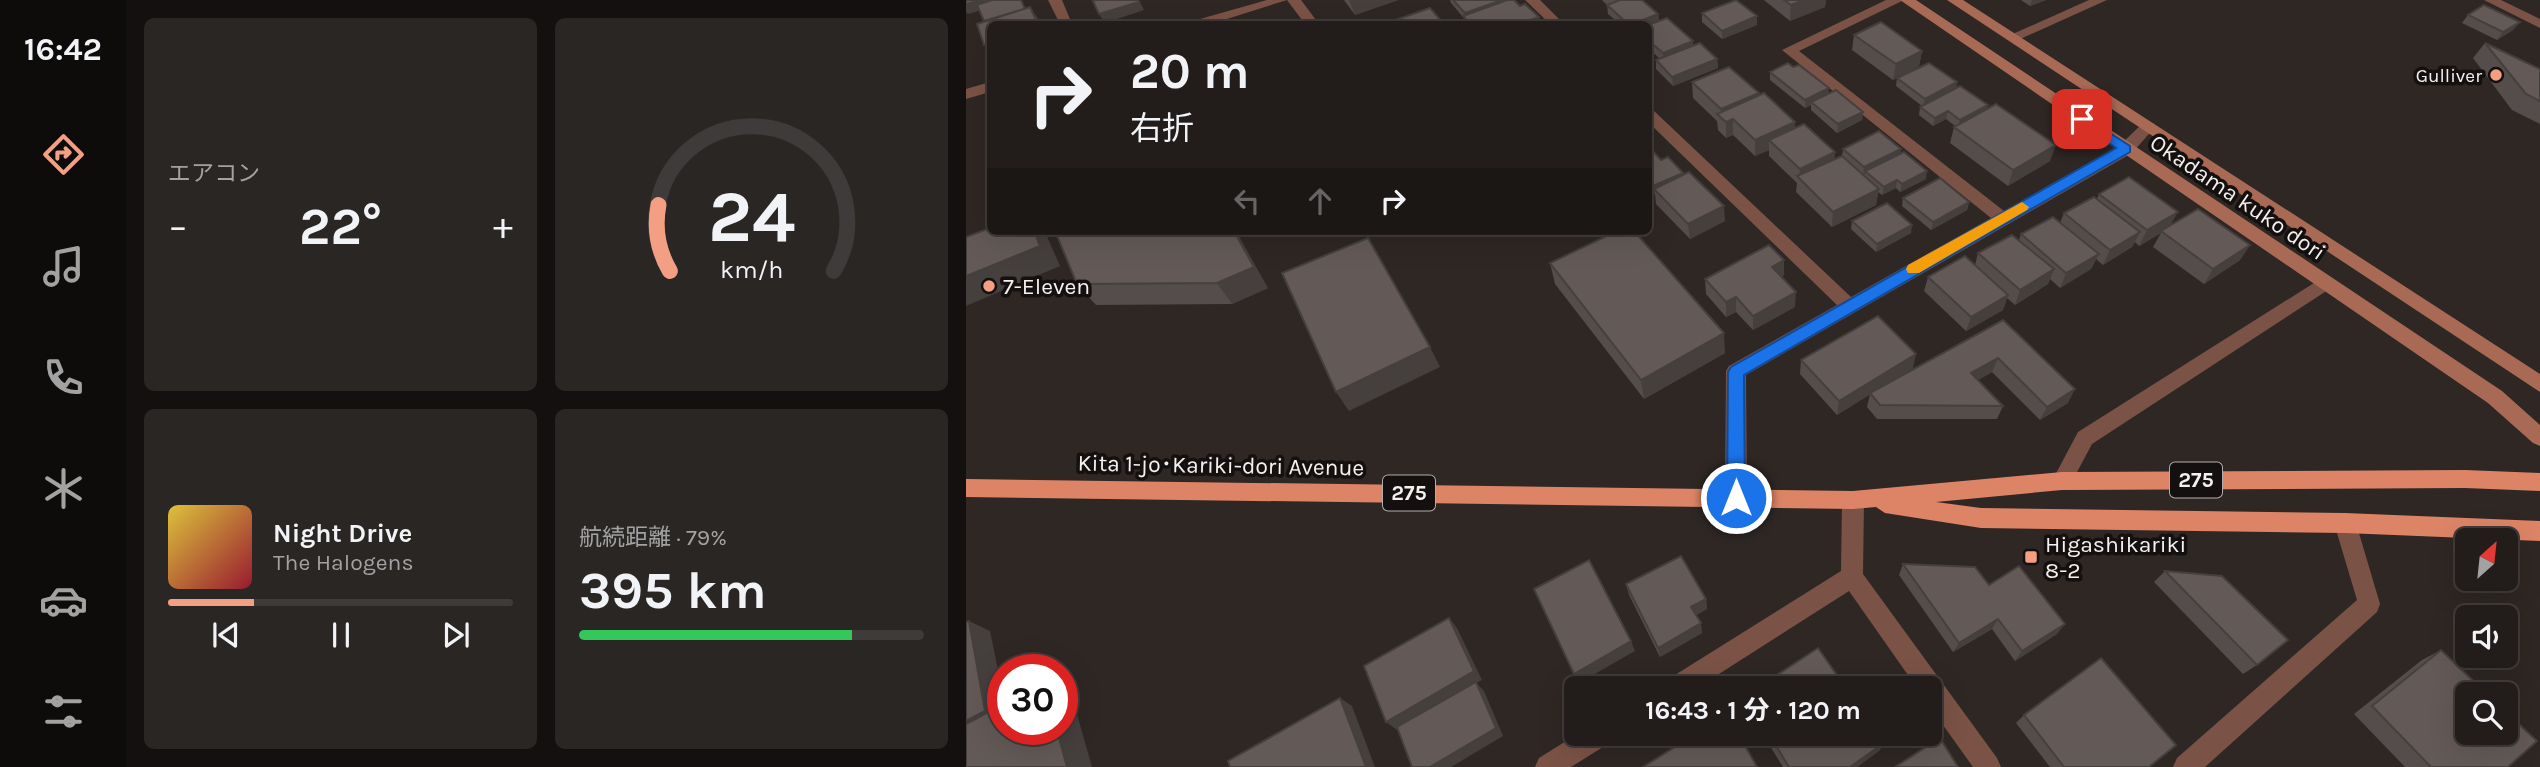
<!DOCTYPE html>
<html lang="ja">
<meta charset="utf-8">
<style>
body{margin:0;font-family:Karla,"Noto Sans JP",sans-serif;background:#2a2624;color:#f1f3f6;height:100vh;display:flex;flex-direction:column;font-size:26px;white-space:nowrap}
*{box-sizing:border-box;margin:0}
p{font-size:23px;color:#a2a2a3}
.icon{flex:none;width:38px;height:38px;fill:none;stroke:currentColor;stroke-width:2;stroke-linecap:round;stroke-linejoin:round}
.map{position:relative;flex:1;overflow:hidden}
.panel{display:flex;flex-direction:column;gap:18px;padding:18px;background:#13100f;width:840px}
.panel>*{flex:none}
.top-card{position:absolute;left:21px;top:21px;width:665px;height:214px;border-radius:10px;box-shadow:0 7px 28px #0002,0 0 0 2px #3f3b3a;background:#221d1b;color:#f1f3f6;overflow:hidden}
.needle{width:46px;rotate:27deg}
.fabs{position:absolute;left:1489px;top:528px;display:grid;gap:14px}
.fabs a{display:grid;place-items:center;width:63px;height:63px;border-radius:10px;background:#221d1b;box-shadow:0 7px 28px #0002,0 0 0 2px #3f3b3a;font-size:35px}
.speed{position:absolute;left:21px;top:654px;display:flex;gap:14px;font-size:35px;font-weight:700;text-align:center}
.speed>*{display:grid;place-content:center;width:91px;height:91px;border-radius:50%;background:#221d1b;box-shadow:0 7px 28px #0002,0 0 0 2px #3f3b3a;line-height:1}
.speed .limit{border:10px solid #d22;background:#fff;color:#111}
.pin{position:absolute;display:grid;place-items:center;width:60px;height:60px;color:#fff;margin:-30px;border-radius:14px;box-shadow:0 4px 10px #0006}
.me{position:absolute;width:77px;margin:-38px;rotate:0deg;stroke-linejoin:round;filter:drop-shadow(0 0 5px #0008)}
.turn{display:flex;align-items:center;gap:24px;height:147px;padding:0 28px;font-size:32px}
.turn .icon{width:91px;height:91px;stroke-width:2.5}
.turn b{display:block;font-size:49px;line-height:60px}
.lanes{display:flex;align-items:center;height:66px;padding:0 28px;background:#0003;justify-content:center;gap:35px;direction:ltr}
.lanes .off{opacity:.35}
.big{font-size:52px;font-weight:700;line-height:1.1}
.panel .tile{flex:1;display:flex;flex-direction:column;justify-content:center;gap:10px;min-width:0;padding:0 24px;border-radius:10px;background:#2a2624}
.panel .dial{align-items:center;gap:0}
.dial svg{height:182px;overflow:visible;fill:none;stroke:#3f3b3a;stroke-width:7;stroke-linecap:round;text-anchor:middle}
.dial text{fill:#f1f3f6;stroke:none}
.song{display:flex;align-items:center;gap:21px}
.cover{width:84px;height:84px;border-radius:10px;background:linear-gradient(135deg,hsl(50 70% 55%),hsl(350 70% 35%))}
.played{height:7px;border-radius:4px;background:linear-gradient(90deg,#f39f83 25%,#3f3b3a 25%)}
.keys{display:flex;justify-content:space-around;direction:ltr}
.heat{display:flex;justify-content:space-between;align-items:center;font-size:38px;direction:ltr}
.charge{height:10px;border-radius:5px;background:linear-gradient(90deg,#34c759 79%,#3f3b3a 0)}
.panel .tiles{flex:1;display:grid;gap:18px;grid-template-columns:repeat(2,1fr)}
.trip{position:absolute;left:598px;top:676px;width:378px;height:70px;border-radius:10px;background:#221d1b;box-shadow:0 7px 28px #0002,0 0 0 2px #3f3b3a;font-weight:700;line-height:70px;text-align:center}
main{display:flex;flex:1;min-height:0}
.dock{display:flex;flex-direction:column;width:126px;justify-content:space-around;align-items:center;background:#0e0c0b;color:#a2a2a3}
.dock .icon{width:49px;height:49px}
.dock .on{color:#f39f83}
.dock b{font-size:32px;color:#f1f3f6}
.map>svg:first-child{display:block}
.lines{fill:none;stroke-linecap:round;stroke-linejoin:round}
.minor{fill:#7b5346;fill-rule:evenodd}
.secondary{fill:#a96a55;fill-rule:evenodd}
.trunk{fill:#dd8466;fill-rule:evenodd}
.wall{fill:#554d4b}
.shaded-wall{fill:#453f3d}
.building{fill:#635a57;stroke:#453f3d;stroke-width:2}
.route{fill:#1a73e8;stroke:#114b97;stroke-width:2}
.slow{fill:#f59e0b}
.poi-dot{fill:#f39f83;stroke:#14100f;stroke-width:2.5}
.labels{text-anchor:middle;stroke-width:7;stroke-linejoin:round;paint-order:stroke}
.far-poi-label{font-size:19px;fill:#f5f0ee;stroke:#14100f;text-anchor:end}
.shield{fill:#14100f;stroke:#b2adab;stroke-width:2}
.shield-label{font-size:21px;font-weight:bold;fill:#f5f0ee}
.street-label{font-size:23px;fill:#f5f0ee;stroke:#14100f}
.poi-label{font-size:23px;fill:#f5f0ee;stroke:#14100f;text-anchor:start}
</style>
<main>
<nav class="dock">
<b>16:42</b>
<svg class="icon on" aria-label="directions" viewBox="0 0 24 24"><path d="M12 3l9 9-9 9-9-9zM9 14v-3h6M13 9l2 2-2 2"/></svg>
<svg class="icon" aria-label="music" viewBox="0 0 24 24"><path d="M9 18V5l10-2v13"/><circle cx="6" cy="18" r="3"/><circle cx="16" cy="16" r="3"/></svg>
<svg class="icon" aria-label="phone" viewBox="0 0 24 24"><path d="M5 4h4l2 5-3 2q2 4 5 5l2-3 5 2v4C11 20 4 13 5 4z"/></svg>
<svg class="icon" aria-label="climate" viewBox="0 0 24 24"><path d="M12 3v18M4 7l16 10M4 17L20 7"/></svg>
<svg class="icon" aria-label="car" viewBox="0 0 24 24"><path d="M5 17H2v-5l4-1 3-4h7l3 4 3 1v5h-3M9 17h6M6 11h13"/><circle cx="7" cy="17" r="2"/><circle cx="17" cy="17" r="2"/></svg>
<svg class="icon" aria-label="filters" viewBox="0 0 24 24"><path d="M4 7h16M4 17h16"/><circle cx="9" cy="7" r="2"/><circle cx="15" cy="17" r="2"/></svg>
</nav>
<section class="panel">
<div class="tiles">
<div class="tile"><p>エアコン</p>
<div class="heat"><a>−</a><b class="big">22°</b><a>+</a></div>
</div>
<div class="tile dial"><svg viewBox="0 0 100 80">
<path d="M14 69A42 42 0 1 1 86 69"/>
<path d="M14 69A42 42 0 0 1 9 40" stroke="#f39f83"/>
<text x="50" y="56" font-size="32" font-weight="700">24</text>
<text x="50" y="72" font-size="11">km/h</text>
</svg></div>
<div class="tile">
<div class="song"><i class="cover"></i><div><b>Night Drive</b><p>The Halogens</p></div></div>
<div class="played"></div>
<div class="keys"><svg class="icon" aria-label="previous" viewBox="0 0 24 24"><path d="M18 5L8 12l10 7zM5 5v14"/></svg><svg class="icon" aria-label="pause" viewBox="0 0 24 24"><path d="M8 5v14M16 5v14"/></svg><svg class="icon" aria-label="next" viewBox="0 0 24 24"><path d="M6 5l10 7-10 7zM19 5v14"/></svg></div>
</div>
<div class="tile"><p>航続距離 · 79%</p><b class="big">395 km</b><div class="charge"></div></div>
</div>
</section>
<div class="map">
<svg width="1574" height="767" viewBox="0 0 1574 767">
<rect width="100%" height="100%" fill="#2e2724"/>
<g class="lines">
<g class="minor">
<polygon points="82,0 96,0 106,24 94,24"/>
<polygon points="301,0 335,0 353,24 339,24 321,0 245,24 225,24 227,21"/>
<polygon points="559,0 574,0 598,24 584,24"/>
<polygon points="920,0 938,0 833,51 1038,211 1154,145 1177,123 1187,123 1190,126 1166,153 780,375 781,498 777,505 770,507 763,505 759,498 760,371 763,366 871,305 682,122 682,108 687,110 885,297 1025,218 816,50"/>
<polygon points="1123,0 1141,0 1052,40 1047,41 1040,37"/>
<polygon points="1518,0 1535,0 1574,19 1574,28"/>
<polygon points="24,82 24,92 0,99 0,89"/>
<polygon points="1359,276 1365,278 1368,283 1365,288 1126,444 1103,487 1096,490 1089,487 1086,481 1112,432"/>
<polygon points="887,491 894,493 898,500 897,574 1031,758 1035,767 1007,767 964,707 964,688 951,688 883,591 731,688 697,688 701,680 875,571 876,500 880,493"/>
<polygon points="1379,513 1387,516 1390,523 1414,604 1411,612 1239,767 1207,767 1211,758 1391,600 1368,523 1371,516"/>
<polygon points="613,733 648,733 645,742 605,767 569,767 573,758"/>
</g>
<g class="secondary">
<polygon points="934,0 950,0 1536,391 1574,425 1574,446 1567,443 1522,403"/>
<polygon points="981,0 997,0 1574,374 1574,392"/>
</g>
<polygon class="trunk" points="1499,470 1574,473 1574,491 1499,488 1096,490 970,502 1015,508 1379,513 1574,521 1574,541 1379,533 1015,528 919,513 910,507 887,509 0,497 0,479 887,491 1096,472"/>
</g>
<g class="wall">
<polygon points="378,0 432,0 389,15"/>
<polygon points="484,0 548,0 554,6 573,17 574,24 500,24 497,17 485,3"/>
<polygon points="636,0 676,0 692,14 693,21 727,46 751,59 752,68 707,86 690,69 690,60 694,59 682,48 682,24 654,24 642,14 641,5"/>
<polygon points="798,0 860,0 859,7 824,21"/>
<polygon points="1055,0 1080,0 1064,6"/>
<polygon points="736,13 791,25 756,39 736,22"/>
<polygon points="1502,15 1554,22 1547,30 1531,40 1496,23"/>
<polygon points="888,35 956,51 953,66 927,80 886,50"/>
<polygon points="1519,43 1574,69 1574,124 1546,110 1507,58"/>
<polygon points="804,72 863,94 897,112 896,120 871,133 845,110 845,105 839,108 804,80"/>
<polygon points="931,78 991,82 990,88 1021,109 1084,161 1042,186 984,143 988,127 989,126 980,119 967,126 953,115 954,107 956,106 930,86"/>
<polygon points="726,82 793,93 793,96 829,129 869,159 876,156 877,149 935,149 934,154 960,179 934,192 930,188 916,195 912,192 910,205 866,227 830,192 831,183 803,156 803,150 789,156 767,135 760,138 752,130 751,121 727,98"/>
<polygon points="682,148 695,160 717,175 759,221 724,239 690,204 689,194 682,197"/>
<polygon points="1133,194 1204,226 1284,245 1274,260 1238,284 1187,247 1195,233 1173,246 1169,242 1166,247 1137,265 1130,259 1125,269 1094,288 1084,279 1082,284 1049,305 1041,298 1037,310 1000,331 958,291 962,277 1009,265 1012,253 1053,240 1055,234 1094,223 1098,213 1131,199"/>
<polygon points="937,198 1003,202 1001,210 965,230 936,206"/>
<polygon points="886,221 945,233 910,252 885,229"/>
<polygon points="89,231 302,288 266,304 130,305 111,284"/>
<polygon points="818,260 818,275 815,277 829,307 787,330 770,312 760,317 740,294 739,279"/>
<polygon points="584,263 759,353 678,399 589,284"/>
<polygon points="1037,320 1102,403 1074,420 1026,372 1012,380 1037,406 1031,419 911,419 901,407 904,394 871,415 834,374 835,360 947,368 925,381"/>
<polygon points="937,564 1023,585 1091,634 1049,661 1026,629 987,652 933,575"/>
<polygon points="1199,571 1291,665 1277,674 1188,582"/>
<polygon points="660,584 740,599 741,609 730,615 736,633 694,657 663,595"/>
<polygon points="1475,650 1542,767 1439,767 1388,714 1456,660"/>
<polygon points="1058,715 1183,767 1084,767 1050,723"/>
<polygon points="796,733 911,733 914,750 891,767 817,767"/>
</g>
<g class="shaded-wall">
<polygon points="15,0 39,0 40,3 2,14 0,12 0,4"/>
<polygon points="173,0 178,10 139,23 133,14"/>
<polygon points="383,0 432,0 389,15"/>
<polygon points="536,0 541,0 502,21 499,13"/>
<polygon points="838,0 860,0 859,7 824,21 825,5"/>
<polygon points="1066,0 1080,0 1064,6"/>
<polygon points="64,7 76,24 72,24"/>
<polygon points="692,14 693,22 682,24 667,24"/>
<polygon points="791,16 791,25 756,39 756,31"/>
<polygon points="573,17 574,24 552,24"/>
<polygon points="1554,22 1547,30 1531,40 1537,32"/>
<polygon points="727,41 727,49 697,61 697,53"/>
<polygon points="24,43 24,53 18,45"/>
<polygon points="956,51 953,66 927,80 930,64"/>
<polygon points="751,59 752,68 707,86 706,77"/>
<polygon points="991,82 989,91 957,107 959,99"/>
<polygon points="863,88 862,97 845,102 845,105 839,108 839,100"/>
<polygon points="793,93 792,108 767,120 767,135 760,138 760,122 755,117 755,109"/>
<polygon points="1022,105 1020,114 992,129 994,120"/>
<polygon points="982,111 980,119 967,126 969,118"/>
<polygon points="897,112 896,120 871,133 872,124"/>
<polygon points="829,122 829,138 803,140 803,150 789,156 789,140"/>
<polygon points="1090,145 1084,161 1042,186 1047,170"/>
<polygon points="935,149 933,157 899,171 899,175 897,176 898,167"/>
<polygon points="869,152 868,168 833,178 834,169"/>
<polygon points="961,171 960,179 934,192 936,184"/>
<polygon points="717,173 718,181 688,189 689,194 682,197 682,188"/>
<polygon points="931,180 930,188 916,195 918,187"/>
<polygon points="913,189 910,205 866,227 867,212"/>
<polygon points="1003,202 1001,210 965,230 967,222"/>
<polygon points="758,206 759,221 724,239 722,224"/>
<polygon points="1212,212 1203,228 1173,246 1181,230"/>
<polygon points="946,225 945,233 910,252 911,244"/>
<polygon points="68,231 77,231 80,234 94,266 0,306 0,276"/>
<polygon points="268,231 270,231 302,288 266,304 251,283"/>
<polygon points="1174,232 1166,247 1137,265 1144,250"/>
<polygon points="1284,245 1274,260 1238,284 1247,269"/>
<polygon points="1133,254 1125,269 1094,288 1100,273"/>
<polygon points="818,260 818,275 805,282 806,267"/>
<polygon points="1088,269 1082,284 1049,305 1054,290"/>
<polygon points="830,292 829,307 787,330 787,316"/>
<polygon points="1042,295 1037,310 1000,331 1005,317"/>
<polygon points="770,297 770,312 760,317 760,302"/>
<polygon points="758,333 759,353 678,399 675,380"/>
<polygon points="464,347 474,367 383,411 370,392"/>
<polygon points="950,354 947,368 871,415 873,401"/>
<polygon points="1032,358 1026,372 1000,387 1005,373"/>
<polygon points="1109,389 1102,403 1074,420 1081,407"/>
<polygon points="740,599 741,609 727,617 725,607"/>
<polygon points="483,618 491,628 516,680 510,683 518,691 537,736 485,767 464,767 510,683 431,730 420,722"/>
<polygon points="1032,619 1026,629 987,652 993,643"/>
<polygon points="3,621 24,631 37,694 37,721 0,741"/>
<polygon points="735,623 736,633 694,657 692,648"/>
<polygon points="1099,624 1091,634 1049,661 1056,651"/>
<polygon points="665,641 669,651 613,683 608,674"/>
<polygon points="96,689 105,693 126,767 101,767 91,730 96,730"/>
<polygon points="374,698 386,706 409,767 400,767"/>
<polygon points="918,743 914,750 891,767 884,767"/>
</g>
<g class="building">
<polygon points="0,0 15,0 0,4"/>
<polygon points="26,0 55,0 59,9 18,21 11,5"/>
<polygon points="130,0 172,0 173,2 133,14 127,1"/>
<polygon points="487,0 536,0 499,13"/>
<polygon points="541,0 548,0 554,6 559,4 573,17 552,24 505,24 497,16"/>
<polygon points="654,0 676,0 692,14 667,24 662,24 641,5"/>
<polygon points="770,0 791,16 756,31 736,13"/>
<polygon points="818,0 838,0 825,5"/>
<polygon points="1518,5 1554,22 1537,32 1502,15"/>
<polygon points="64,7 72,24 24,24 24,43 18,45 11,24"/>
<polygon points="464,8 478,24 426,24 424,22"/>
<polygon points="701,18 727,41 697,53 682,40 682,25"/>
<polygon points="314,20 317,24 300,24"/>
<polygon points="915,22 956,51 930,64 888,35"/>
<polygon points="734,43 751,59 706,77 690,60"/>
<polygon points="1519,43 1574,69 1574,101 1560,94"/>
<polygon points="822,63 827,67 833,65 863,88 839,100 804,72"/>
<polygon points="963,63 991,82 959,99 931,78"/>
<polygon points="763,67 793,93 755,109 726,82"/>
<polygon points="24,85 24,105 20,86"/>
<polygon points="994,86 1022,105 994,120 982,111 969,118 954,107"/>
<polygon points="870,90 897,112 872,124 845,102"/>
<polygon points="798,93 829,122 789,140 767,119 760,122 751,114"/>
<polygon points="1030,104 1090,145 1047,170 988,127"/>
<polygon points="838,124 869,152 834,169 803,140"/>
<polygon points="913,131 935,149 898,167 877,149"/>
<polygon points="682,148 684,148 695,160 702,157 717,173 682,188"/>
<polygon points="938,152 961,171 936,184 931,180 918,187 899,171"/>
<polygon points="876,156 913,189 867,212 831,176"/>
<polygon points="723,172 758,206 722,224 688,189"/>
<polygon points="1163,177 1212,212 1181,230 1133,194"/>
<polygon points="974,178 1003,202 967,222 937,198"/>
<polygon points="1128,197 1174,232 1144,250 1098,213"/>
<polygon points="921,203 946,225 911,244 886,221"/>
<polygon points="1232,209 1284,245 1247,269 1195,231"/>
<polygon points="1087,217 1133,254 1100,273 1055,234"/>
<polygon points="24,228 24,231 68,231 74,246 0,276 0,237"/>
<polygon points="89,231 268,231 288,267 251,283 111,284"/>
<polygon points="651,231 668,231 758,333 675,380 584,263"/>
<polygon points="1046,235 1088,269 1054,290 1012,253"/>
<polygon points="402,238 464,347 370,392 316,273"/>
<polygon points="803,245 818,260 806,267 830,292 787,316 770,297 760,302 739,279"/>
<polygon points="999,256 1042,295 1005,317 962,277"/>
<polygon points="912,316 950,354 873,401 835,360"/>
<polygon points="1037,320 1109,389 1081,407 1032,358 1005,373 1037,406 914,405 904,393"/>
<polygon points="715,556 740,599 725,607 735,623 692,648 660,584"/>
<polygon points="623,560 665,641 608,674 568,589"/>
<polygon points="937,564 1009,567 1023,585 1053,566 1099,624 1056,651 1032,619 993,643"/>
<polygon points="1199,571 1256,576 1322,640 1291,665"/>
<polygon points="483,618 508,671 420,722 398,666"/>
<polygon points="3,621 19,711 0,721 0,622"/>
<polygon points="852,648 880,688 791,688"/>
<polygon points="1475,650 1522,695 1502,695 1502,733 1540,733 1540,712 1571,741 1542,767 1465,767 1406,706"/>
<polygon points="1135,658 1210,745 1183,767 1098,767 1058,715"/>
<polygon points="510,682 530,728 464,767 446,767 431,727"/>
<polygon points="374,698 400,767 264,767 262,761"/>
<polygon points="37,704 37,730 91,730 101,767 0,767 0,724"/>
<polygon points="731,733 772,733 791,767 677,767"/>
<polygon points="802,733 911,733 918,743 884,767 823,767"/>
<polygon points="974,738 992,767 929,767"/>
</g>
<polygon class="route" points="1116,115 1164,146 1164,152 778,375 779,498 776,503 770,505 764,503 761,498 762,372 765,367 1150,148 1111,122 1110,119"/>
<polygon class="slow" points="1056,202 1063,207 1061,210 953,273 942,273 940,269 942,265"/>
<g class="poi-dot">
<circle cx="1530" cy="75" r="7"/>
<circle cx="23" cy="286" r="7"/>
<rect x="1058" y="550" width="14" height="14" rx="3.5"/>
</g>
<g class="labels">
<g class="far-poi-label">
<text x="1516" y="82">Gulliver</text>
</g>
<g class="shield">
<rect x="1204" y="462.5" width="52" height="35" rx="5"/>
<rect x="417" y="475.5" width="52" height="35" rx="5"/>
</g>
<g class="shield-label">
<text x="1230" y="487">275</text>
<text x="443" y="500">275</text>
</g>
<g class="street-label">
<text transform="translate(1272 197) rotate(34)" y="8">Okadama kuko dori</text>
<text transform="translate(255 465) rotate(1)" y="8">Kita 1-jo･Kariki-dori Avenue</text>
</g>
<g class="poi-label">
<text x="37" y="294">7-Eleven</text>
<text x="1079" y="552">Higashikariki<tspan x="1079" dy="26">8-2</tspan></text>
</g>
</g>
</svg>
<div class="fabs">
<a><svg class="needle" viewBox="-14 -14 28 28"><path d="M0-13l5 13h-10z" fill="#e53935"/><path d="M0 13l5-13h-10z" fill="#a2a2a3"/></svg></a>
<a><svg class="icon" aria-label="sound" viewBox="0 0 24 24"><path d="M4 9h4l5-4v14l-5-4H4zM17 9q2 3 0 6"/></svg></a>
<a><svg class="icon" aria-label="search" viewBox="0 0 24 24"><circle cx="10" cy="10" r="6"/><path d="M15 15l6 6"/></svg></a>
</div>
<div class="speed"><div class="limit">30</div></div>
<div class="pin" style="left:1116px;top:119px;background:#d93025"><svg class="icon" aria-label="arrive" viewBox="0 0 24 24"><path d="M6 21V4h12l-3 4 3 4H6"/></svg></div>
<svg class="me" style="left:770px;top:498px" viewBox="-20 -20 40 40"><circle r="17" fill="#1a73e8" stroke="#fff" stroke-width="3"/><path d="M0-11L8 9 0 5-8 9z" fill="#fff"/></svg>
<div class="trip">16:43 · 1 分 · 120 m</div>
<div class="top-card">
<div class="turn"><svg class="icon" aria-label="right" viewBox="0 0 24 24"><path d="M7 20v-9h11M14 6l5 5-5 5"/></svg><div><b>20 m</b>右折</div></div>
<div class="lanes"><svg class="icon off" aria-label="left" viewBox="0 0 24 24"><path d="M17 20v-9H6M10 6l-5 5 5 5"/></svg><svg class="icon off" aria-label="ahead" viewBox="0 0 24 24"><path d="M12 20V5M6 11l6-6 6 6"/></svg><svg class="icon" aria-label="right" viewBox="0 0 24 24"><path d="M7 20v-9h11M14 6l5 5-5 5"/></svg></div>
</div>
</div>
</main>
